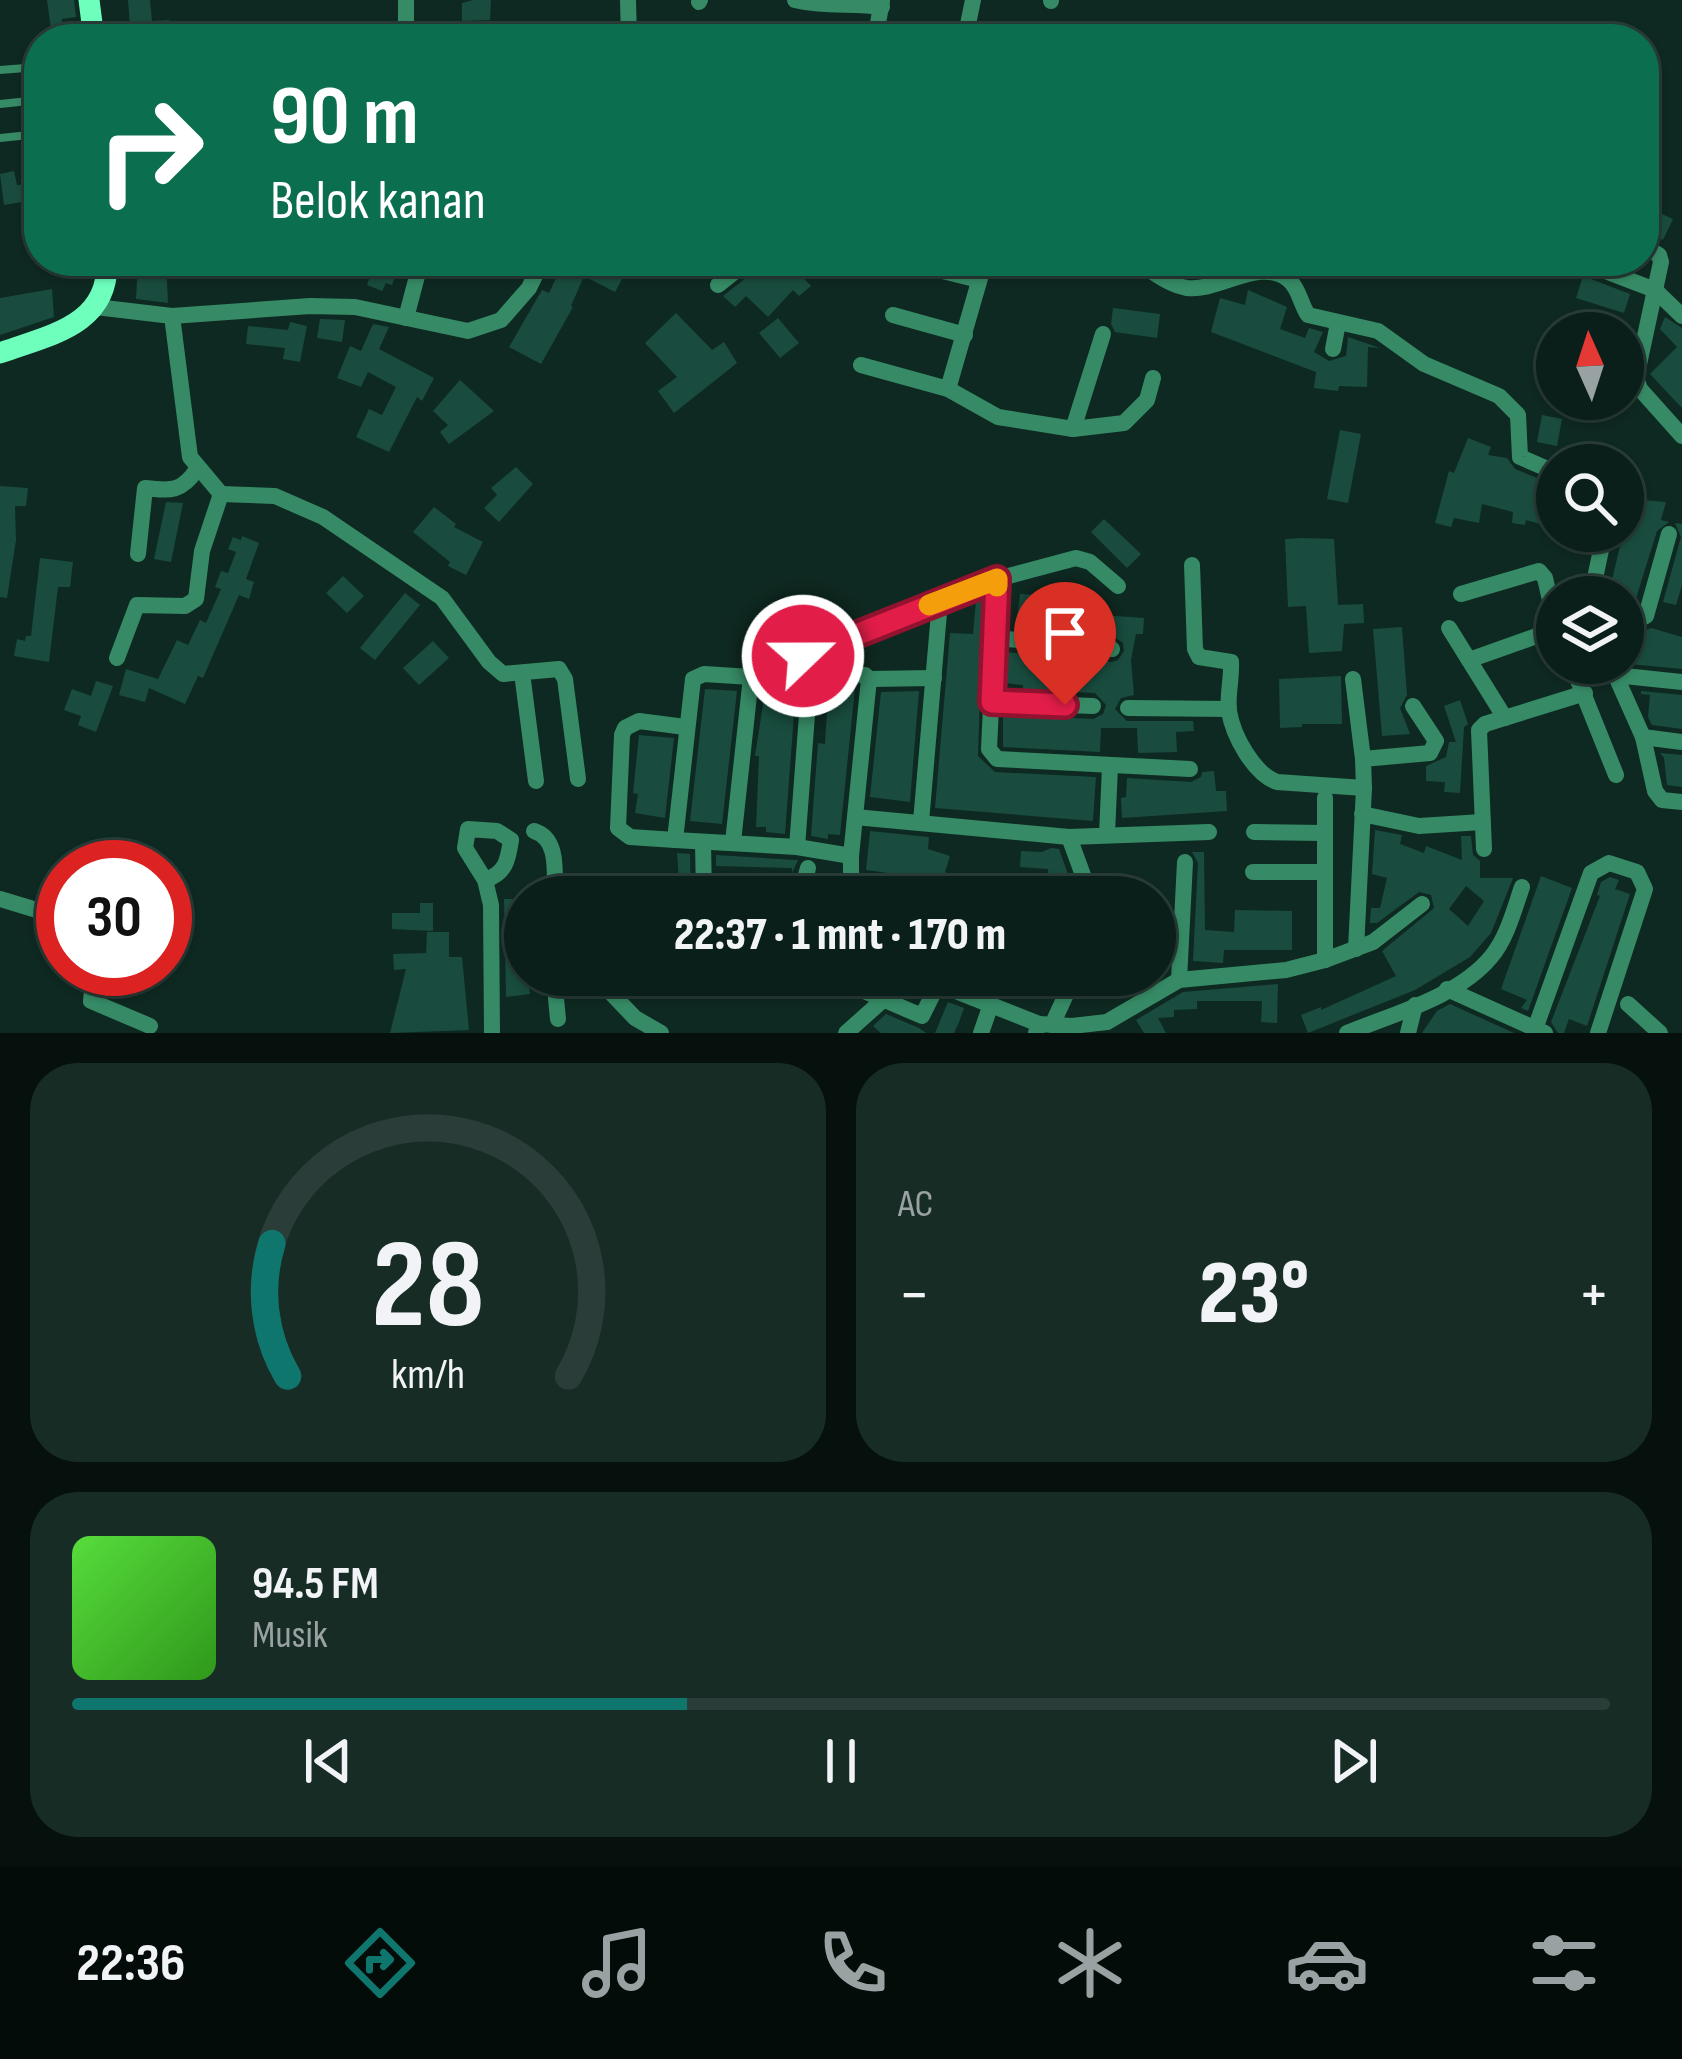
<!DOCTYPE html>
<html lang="id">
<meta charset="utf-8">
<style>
body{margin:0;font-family:"Sofia Sans Condensed",sans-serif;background:#182c26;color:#f1f3f6;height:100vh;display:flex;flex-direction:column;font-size:45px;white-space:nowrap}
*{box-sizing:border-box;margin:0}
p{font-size:39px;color:#99a2a2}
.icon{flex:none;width:66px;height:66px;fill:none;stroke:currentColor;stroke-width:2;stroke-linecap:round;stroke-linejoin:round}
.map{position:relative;height:1033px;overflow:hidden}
.panel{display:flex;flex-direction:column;gap:30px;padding:30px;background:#06110e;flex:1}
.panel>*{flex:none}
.hud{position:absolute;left:24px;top:24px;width:1635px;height:252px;border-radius:48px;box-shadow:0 3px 9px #0004,0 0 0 3px #2a3d38;background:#0b6e4f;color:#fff;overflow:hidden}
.needle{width:78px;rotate:357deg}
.controls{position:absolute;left:1536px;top:312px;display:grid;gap:24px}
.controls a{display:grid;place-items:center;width:108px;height:108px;border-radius:50%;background:#0a1f19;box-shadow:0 3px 9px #0004,0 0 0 3px #2a3d38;font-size:60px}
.speed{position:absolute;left:36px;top:840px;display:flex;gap:24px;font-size:60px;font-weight:700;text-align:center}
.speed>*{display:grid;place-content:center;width:156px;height:156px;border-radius:50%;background:#0a1f19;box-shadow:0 3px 9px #0004,0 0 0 3px #2a3d38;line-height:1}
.speed .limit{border:18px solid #d22;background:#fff;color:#111}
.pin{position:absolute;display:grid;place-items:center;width:102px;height:102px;color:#fff;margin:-123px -51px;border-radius:50% 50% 50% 0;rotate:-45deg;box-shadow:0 0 12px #0007}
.pin .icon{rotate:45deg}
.me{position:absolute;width:132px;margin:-66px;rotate:68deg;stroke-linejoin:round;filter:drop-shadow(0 0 9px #0008)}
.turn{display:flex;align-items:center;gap:42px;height:252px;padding:0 48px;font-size:54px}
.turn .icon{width:156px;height:156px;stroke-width:2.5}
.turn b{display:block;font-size:84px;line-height:102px}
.big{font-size:90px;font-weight:800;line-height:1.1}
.panel .tile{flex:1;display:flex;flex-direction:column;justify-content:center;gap:18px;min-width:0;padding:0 42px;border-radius:48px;background:#182c26}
.panel .dial{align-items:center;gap:0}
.dial svg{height:312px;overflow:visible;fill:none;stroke:#2a3d38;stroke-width:7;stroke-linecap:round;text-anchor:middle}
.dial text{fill:#f1f3f6;stroke:none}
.song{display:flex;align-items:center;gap:36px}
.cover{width:144px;height:144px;border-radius:18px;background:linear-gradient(135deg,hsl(110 70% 55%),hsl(110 70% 35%))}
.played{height:12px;border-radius:6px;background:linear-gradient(90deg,#0f766e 40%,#2a3d38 40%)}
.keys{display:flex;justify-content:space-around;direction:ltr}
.heat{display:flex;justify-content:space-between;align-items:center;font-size:66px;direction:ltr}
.panel .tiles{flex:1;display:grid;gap:30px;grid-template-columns:1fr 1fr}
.tile:last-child{grid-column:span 2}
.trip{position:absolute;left:504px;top:876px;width:672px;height:120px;border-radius:60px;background:#0a1f19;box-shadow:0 3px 9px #0004,0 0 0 3px #2a3d38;font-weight:800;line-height:120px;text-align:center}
.tab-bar{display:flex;height:192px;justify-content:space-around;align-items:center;background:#040c0a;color:#99a2a2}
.tab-bar .icon{width:84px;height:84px}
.tab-bar .on{color:#0f766e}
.tab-bar b{font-size:54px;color:#f1f3f6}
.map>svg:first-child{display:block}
.building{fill:#194c3e;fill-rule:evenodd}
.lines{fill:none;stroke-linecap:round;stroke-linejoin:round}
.lane{stroke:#368b66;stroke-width:8}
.street{stroke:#368b66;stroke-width:16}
.secondary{stroke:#6effbd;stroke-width:21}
.route-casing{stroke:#92132f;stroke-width:30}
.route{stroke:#e11d48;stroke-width:21}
.slow{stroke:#f59e0b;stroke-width:21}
</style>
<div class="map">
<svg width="1682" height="1033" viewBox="0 0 1682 1033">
<rect width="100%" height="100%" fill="#0e2921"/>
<g class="building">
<polygon points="47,0 74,0 76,17 62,19 63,28 51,29"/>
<polygon points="128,0 150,0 152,21 169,20 171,39 131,39"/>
<polygon points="473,0 491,0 490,20 462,21 462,3"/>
<polygon points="14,171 17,185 39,183 39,199 4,205 0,174"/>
<polygon points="1644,206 1673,219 1663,240 1644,231"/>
<polygon points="138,261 166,261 168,303 136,299"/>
<polygon points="317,261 366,261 397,272 392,285 386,283 382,291 367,285 369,279 317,265"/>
<polygon points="479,261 528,261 521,276 502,272 501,277 485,272 486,268 478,266"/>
<polygon points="564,261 609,261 627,270 615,292 584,276 571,306 573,307 541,364 509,347 542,290 549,293"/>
<polygon points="779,261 787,261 811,286 799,296 793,290 768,317 746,296 735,307 723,296 756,270 763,276"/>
<polygon points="1583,276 1630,294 1624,313 1576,298"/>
<polygon points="52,289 54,317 0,335 0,298"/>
<polygon points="1248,290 1287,307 1280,329 1305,338 1309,328 1323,332 1314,352 1329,361 1346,356 1348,337 1380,348 1368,347 1367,387 1339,386 1338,391 1314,388 1316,372 1211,332 1220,298 1245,305"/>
<polygon points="1113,308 1160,314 1157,338 1115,332 1111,324"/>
<polygon points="676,313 712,350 724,342 737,363 674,413 658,391 677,377 645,343"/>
<polygon points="1665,317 1682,328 1682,408 1650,374 1677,347 1660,329"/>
<polygon points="778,318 799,343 780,358 759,333"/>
<polygon points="320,319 345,320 342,342 317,338"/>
<polygon points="290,322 307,326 300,362 283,359 285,348 246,344 248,326 288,330"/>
<polygon points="373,324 389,327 379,349 434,378 422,401 417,397 389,452 356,437 369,409 382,415 396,387 368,372 361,387 337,378 350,346 361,351"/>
<polygon points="460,380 494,411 449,444 440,432 448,425 433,411"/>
<polygon points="1542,415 1562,419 1557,446 1537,442"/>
<polygon points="1340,430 1361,434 1348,503 1327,499"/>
<polygon points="1468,438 1491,447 1488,455 1507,458 1515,469 1557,486 1553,528 1526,520 1525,525 1512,523 1513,512 1482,504 1479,523 1454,518 1451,527 1435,523 1449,471 1454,473"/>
<polygon points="516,467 533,484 499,522 484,508 497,495 491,488"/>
<polygon points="0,486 28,488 26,506 15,506 16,540 7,598 0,597"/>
<polygon points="1631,499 1666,502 1661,520 1669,522 1657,531 1633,608 1623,606 1623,597 1608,597"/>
<polygon points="166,502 183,503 171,562 154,559"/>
<polygon points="434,507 456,524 454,527 483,542 466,575 448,566 450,562 413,532"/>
<polygon points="1104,519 1141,554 1127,568 1091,532"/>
<polygon points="1675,523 1682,524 1682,585 1676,605 1663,602 1681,537"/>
<polygon points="242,536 259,543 246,579 254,582 249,599 239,595 203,678 198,676 185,704 149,688 145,702 119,695 126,669 158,679 177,640 188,645 200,620 206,623 221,589 215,587 221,571 228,573 236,552 228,549 233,537 241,540"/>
<polygon points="1302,538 1334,539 1338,605 1363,604 1364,623 1344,624 1342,651 1309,653 1306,606 1288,607 1285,539"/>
<polygon points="40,558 73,562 70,587 58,587 49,662 14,656 17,639 25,641 26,636 31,636"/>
<polygon points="343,576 364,596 347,613 326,593"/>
<polygon points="405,593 420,605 375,660 360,648"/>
<polygon points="1020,594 1072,597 1071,613 1144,618 1143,634 1136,634 1131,660 1134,695 1121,698 1115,709 1127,721 1193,721 1194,731 1176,732 1177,752 1138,753 1137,728 1101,728 1100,752 1003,747 1003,715 1093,719 1103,714 1106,705 1095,693 1023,690 1023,685 1005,683 1006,652 1111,662 1118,660 1124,651 1123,643 1113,636 1016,627"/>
<polygon points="983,598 978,756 995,772 1096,777 1093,821 935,808 950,633 973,634 976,601"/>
<polygon points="1402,627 1407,695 1400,708 1410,734 1382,736 1373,629"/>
<polygon points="1651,628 1682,637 1682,669 1629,664 1632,642 1623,641 1623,632 1639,633"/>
<polygon points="433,641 449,658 419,685 403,668"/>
<polygon points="1341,676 1342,724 1302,724 1302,727 1280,728 1279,679"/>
<polygon points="96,681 113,686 96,732 78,725 81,716 64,710 72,689 91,696"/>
<polygon points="766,685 796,687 785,834 766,832 766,827 756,827 759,756 755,756"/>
<polygon points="846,688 855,688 840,835 828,834 828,839 811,836 818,743 825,744 828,695 846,696"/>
<polygon points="705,689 737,691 722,824 690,821"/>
<polygon points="919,691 910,802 870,797 881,692"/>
<polygon points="1641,691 1682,695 1682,729 1652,725 1648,717 1650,695 1641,694"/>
<polygon points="1460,700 1468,724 1464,727 1460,793 1444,792 1445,782 1426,781 1426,766 1446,757 1449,742 1456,742 1444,706"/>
<polygon points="639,735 674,738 665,818 635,813 638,794 633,793"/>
<polygon points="1660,753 1682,755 1682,787 1667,785 1664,758"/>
<polygon points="1214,771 1216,791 1226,791 1227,811 1122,818 1121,798 1126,797 1127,778 1191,782 1201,777 1202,772"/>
<path d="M1375,830L1402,835L1400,844L1424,853L1426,846L1462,860L1461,836H1471L1473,855L1480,861V878H1513L1491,933L1470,957L1415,990L1308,1033L1301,1015L1321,1007V1010L1396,976L1382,951L1434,908L1431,895L1419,892L1377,923H1370L1371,908H1380L1387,878L1372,874ZM1466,886L1484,901L1468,926L1449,909Z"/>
<polygon points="870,831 929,837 928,849 950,856 945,872 959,880 950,897 879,897 888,873 866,870"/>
<polygon points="1051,848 1059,849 1075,894 1049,895 1048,869 1020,867 1021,851 1042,852"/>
<polygon points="1192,852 1204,852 1205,930 1234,932 1235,910 1292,911 1292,950 1224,950 1223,963 1193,961 1198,863"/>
<polygon points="677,853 690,854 691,897 680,897"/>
<polygon points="716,855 796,860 798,860 792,873 792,868 716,866"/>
<polygon points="1541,876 1572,888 1528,1011 1521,1008 1527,1000 1501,989"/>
<polygon points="1610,877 1619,880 1615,889 1630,894 1587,1026 1569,1019 1564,1033 1558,1033 1551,1022 1600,896 1597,895 1601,882"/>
<polygon points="504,899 521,899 518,952 525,951 530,994 506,997"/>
<polygon points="420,903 433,903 433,931 392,929 392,913 420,913"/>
<polygon points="427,932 449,932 449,957 462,957 469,1030 390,1033 406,969 394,970 393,954 426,953"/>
<polygon points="1278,984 1277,1023 1261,1022 1262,1001 1197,1001 1197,1009 1174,1010 1174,1017 1158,1018 1166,1033 1144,1033 1136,1020 1183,992"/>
<polygon points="948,1002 964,1008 959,1022 954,1033 935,1033"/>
<polygon points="1450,1004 1514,1033 1422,1033 1437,1011"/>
<polygon points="886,1014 919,1028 926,1033 881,1033 873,1026"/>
</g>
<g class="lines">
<g class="lane">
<polyline points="35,67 39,112"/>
<polyline points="0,70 38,67"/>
<polyline points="0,104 38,100"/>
<polyline points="0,138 39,134"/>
</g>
<g class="street">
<polyline points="628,0 629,39"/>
<path d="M795,0C824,7 852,3 882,7"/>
<polyline points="1051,1 1051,0"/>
<polyline points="699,2 700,0"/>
<polyline points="406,39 406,0"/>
<polyline points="638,39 677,37"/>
<polyline points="875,39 882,1"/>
<polyline points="965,39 973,0"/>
<polyline points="1644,246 1659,255 1661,262 1636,378 1640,389 1682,436"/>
<path d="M1136,261C1152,271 1168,285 1187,288C1220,292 1261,255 1290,281C1299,289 1301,305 1308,315L1378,331L1424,364L1499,396L1518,415L1520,457L1557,473"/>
<polyline points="1603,261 1608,272 1655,290 1682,316"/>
<polyline points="914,264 979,280"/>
<polyline points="718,285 748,261"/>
<polyline points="96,307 172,316 310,306 355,307 468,331 501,320 529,288 542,261"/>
<polyline points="893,315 965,335"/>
<polyline points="406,318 421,261"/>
<polyline points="1333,349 1338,323"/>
<polyline points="861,365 948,389 998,417 1073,429 1124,423 1147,400 1153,378"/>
<polyline points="948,389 985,261"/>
<polyline points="1073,429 1103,334"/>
<polyline points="221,494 275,496 323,517 442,598 489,662 503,674 559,669 565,679 578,779"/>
<path d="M138,554L145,488C171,491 182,492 197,469"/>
<path d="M1192,565L1195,649L1199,657L1231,662C1232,678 1227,695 1229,711C1233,736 1254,774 1277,782L1364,788L1356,949"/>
<polyline points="997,579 989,749 997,759 1190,769"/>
<polyline points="1461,594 1539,571 1545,578 1557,631"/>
<polyline points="1591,597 1605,531"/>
<polyline points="1623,619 1635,621 1646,616 1669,534"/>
<polyline points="1449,628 1505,718"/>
<polyline points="996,638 1112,649"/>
<polyline points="803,656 810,675 797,847 851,856 869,679 865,675 810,675"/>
<polyline points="117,658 137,605 185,606 196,599 202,551 221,494 190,457 172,316"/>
<polyline points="1469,660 1556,629"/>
<polyline points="1571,663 1616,775"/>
<polyline points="1610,663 1643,737 1655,791 1662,800 1682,802"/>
<polyline points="522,673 536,781"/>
<polyline points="1615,675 1682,682"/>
<polyline points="869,679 934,678"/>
<polyline points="1353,679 1363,759"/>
<polyline points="992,702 1093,706"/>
<polyline points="1128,708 1229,709"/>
<polyline points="1643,737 1682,742"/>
<polyline points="1364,788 1363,759 1430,753 1436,741 1413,706"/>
<polyline points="1362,814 1419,826 1482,822"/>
<polyline points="855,817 1069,837 1209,832"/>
<polyline points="921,822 940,601"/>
<path d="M534,831C560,839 554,874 555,897"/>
<polyline points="1254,832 1324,833"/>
<polyline points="1107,834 1110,767"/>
<polyline points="1069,837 1091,897"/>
<polyline points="675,840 630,837 618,828 622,735 625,728 639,721 685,727"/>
<polyline points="733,842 751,677"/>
<polyline points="703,843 704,896"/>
<polyline points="797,847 675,840 693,679 704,674 751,677 997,579 1076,558 1090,562 1118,586"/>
<polyline points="1484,849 1479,730 1485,724 1585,693"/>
<polyline points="851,856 851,887"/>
<polyline points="1253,872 1324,872"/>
<path d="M485,880C506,873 508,860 511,840L497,831L468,829L465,848L485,880L491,905L492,1033"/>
<polyline points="704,888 764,889 798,897"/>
<polyline points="800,897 808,868"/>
<polyline points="0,899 63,918"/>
<polyline points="1325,960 1325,798"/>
<polyline points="94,969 91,1001 150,1026"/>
<polyline points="594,975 635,1018 661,1033"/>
<polyline points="740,975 742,975"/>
<polyline points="827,975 922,1016 938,984 1039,1024"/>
<polyline points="1179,980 1185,862"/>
<polyline points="1447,989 1545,1033"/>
<polyline points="1628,1004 1660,1033"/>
<polyline points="558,1019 554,978 564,975"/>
<polyline points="1052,1025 1075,975"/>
<polyline points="1535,1029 1591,873 1609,863 1637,872 1645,889 1598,1033"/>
<polyline points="846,1033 884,999"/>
<polyline points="981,1033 990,1007"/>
<polyline points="1036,1033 1039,1024 1072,1026 1107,1022 1179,980 1286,970 1325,960 1373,942 1422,904"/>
<path d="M1347,1033C1393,1014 1458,997 1491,957C1507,938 1514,910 1522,887"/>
<polyline points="1408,1033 1415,1005"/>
</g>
<g class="secondary">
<polyline points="89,0 94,39"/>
<path d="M0,353C49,335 109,326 107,261"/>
</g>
</g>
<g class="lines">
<g class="route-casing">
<polyline id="route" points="803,656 997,579 992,702 1065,705"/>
</g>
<use href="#route" class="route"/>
<polyline class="slow" points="929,605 997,579 997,586"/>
</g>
</svg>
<div class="controls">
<a><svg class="needle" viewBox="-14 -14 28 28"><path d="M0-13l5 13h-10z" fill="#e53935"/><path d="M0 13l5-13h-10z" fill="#99a2a2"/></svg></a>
<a><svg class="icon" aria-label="search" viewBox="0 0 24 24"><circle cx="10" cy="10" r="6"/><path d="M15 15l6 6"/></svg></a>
<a><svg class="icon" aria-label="layers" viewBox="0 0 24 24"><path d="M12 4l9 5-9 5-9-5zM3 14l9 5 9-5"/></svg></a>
</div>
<div class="speed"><div class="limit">30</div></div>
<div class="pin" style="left:1065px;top:705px;background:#d93025"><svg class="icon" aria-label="arrive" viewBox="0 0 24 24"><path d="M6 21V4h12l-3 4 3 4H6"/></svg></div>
<svg class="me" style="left:803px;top:656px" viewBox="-20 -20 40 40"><circle r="17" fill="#e11d48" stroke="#fff" stroke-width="3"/><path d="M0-11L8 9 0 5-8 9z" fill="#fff"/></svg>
<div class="trip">22:37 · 1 mnt · 170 m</div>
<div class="hud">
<div class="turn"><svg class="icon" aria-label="right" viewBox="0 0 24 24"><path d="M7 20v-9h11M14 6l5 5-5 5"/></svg><div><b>90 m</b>Belok kanan</div></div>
</div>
</div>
<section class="panel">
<div class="tiles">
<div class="tile dial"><svg viewBox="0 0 100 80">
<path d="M14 69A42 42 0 1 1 86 69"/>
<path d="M14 69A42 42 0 0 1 10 35" stroke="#0f766e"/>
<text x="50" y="56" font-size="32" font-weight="700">28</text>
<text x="50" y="72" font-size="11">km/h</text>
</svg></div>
<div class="tile"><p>AC</p>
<div class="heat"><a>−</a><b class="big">23°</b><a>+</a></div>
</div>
<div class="tile">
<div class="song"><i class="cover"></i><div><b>94.5 FM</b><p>Musik</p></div></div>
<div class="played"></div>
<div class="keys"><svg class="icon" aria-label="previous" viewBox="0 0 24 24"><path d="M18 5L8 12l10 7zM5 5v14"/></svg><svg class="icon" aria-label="pause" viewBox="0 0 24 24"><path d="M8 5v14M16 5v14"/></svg><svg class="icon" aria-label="next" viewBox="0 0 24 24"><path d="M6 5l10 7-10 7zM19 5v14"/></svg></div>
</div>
</div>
</section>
<nav class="tab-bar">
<b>22:36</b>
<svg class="icon on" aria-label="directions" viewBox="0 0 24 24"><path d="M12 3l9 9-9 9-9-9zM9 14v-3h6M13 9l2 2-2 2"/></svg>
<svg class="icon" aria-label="music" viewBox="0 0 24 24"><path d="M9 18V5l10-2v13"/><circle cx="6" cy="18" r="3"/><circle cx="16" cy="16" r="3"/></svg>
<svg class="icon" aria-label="phone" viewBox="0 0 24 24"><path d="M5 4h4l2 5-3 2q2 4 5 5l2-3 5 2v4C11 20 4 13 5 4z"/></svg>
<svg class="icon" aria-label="climate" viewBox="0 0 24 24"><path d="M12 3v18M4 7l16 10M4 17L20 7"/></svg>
<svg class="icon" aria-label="car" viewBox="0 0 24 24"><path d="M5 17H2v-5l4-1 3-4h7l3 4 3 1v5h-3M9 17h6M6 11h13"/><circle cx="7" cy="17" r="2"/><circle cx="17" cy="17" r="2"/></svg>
<svg class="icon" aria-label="filters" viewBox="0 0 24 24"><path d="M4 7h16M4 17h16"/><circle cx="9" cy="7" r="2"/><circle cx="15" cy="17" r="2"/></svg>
</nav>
